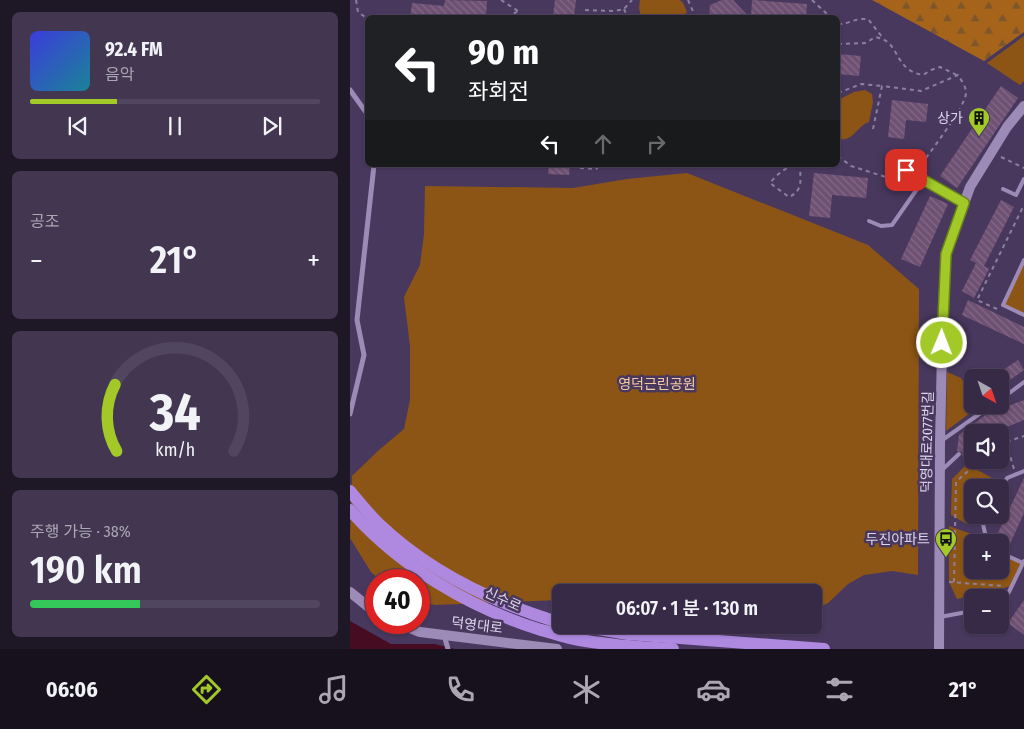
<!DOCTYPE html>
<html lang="ko">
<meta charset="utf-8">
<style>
body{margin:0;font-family:"Fira Sans Condensed","Noto Sans KR",sans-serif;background:#423651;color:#f1f3f6;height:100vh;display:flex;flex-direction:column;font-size:19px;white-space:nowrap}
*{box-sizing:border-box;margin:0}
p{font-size:16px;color:#aaa7b3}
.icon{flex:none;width:28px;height:28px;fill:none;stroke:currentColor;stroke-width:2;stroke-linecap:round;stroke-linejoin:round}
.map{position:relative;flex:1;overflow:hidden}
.panel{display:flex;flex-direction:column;gap:12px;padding:12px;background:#1e1726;width:350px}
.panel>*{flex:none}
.top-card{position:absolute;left:15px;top:15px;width:475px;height:152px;border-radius:8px;box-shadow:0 1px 4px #0004,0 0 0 1px #51465f;background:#202124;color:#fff;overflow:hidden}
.needle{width:32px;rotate:140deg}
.tools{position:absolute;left:614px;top:369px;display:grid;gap:10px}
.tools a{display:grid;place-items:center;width:45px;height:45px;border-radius:8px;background:#372a46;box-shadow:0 1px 4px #0004,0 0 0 1px #51465f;font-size:25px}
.speed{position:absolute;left:15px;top:569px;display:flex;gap:10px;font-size:25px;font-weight:700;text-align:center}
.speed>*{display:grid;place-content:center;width:65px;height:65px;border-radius:50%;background:#372a46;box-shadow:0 1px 4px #0004,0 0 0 1px #51465f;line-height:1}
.speed .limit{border:8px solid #d22;background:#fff;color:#111}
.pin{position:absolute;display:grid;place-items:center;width:42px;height:42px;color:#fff;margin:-21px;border-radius:10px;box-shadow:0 2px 8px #0006}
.me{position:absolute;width:55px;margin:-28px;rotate:1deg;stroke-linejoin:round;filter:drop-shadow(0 0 4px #0008)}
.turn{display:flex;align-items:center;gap:18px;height:105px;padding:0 20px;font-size:22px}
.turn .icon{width:65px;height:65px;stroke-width:2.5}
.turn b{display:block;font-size:35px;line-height:42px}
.lanes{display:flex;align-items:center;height:48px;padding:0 20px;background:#0003;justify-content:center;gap:25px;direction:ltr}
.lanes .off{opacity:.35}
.big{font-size:38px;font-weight:600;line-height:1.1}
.panel .tile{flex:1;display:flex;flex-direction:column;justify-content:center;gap:8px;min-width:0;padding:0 18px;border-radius:8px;background:#423651}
.panel .dial{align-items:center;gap:0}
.dial svg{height:130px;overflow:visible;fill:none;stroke:#51465f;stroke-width:7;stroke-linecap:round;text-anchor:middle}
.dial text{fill:#f1f3f6;stroke:none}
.song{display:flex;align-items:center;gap:15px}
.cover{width:60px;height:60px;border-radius:8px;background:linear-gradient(135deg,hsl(240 70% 55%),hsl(190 70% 35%))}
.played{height:5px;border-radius:2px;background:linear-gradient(90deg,#a2c928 30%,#51465f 30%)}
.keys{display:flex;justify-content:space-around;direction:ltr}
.heat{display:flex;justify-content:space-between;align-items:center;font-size:28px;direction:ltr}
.charge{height:8px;border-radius:4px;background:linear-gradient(90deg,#34c759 38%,#51465f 0)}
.trip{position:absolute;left:202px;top:584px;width:270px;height:50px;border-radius:8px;background:#372a46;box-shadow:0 1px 4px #0004,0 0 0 1px #51465f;font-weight:600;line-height:50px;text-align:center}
.tabs{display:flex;height:80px;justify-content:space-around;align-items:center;background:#16111c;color:#aaa7b3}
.tabs .icon{width:35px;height:35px}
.tabs .current{color:#a2c928}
.tabs b{font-size:22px;color:#f1f3f6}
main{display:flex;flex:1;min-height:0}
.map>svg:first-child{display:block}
.forest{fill:url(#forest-firs)}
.park{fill:#8d5515}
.water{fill:#460d22}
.building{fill:url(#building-back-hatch)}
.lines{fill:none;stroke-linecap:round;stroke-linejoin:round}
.path{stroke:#8d809f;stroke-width:2;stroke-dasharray:4 4;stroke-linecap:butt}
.lane{stroke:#9d8bb7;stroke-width:4}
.street{stroke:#9d8bb7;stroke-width:5}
.secondary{stroke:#9d8bb7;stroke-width:10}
.primary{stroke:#ae89df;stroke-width:12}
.route-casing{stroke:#69831a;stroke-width:12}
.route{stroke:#a2c928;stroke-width:9}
.labels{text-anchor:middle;stroke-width:5;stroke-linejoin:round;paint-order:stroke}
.poi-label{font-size:14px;fill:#ded5ec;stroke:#49385e;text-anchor:end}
.park-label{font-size:14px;fill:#f6cba4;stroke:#49385e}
.street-label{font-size:14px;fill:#ded5ec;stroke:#49385e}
</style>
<main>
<section class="panel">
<div class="tile">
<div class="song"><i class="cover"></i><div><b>92.4 FM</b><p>음악</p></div></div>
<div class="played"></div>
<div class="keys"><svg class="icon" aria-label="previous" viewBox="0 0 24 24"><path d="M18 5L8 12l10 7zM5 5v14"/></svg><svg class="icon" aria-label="pause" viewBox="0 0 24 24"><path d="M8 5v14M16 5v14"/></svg><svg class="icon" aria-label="next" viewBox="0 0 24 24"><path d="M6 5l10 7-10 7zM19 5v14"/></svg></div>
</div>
<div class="tile"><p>공조</p>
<div class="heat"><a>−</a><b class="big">21°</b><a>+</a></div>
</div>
<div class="tile dial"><svg viewBox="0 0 100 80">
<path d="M14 69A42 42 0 1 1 86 69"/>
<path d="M14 69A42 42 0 0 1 13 28" stroke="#a2c928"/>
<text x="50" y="56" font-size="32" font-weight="700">34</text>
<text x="50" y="72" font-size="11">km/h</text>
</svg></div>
<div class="tile"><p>주행 가능 · 38%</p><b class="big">190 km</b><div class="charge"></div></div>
</section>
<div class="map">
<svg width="674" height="649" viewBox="0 0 674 649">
<defs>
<pattern id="forest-firs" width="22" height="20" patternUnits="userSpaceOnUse" patternTransform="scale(1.25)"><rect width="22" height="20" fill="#a5641a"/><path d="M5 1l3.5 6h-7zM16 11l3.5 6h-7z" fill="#7e562c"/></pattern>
<pattern id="building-back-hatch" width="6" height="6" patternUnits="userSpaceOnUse" patternTransform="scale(1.25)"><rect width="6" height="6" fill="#6f5173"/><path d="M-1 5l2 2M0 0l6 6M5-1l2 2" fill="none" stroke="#836987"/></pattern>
</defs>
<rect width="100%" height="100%" fill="#49385e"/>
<polygon class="forest" points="522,0 674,0 674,32 634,61"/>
<g class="park">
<polygon points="290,0 330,0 333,3 337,12 333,16 329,17 291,17 289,8"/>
<polygon points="674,36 674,81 670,85 637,63"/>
<path d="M515,90L522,94L523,102L519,122C507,126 503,142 489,139L488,137V100L504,92Z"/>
<polygon points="337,173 518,245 569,289 568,575 542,571 514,575 498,584 478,603 464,609 464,592 211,592 211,600 85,605 69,602 69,580 30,580 21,572 0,538 2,476 29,450 54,429 60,400 60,346 54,297 70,265 74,234 75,186 223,188 277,179"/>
<polygon points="674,260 674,315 653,305"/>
<polygon points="597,372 611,378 622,397 622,405 627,405 628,407 596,431"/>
<polygon points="617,464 642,478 636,487 622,488 622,514 617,524 601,515 602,479"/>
<polygon points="599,526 644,542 622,542 622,570 650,570 650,550 673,563 662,586 607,599 599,582"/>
</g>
<polygon class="water" points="0,621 41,644 85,644 105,649 0,649"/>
<g class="building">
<polygon points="95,0 137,1 136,18 60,18 62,3 94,6"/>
<polygon points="205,0 226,0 224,18 203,16"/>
<polygon points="372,0 383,0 400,18 359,18 360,5"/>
<polygon points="402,0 457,4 456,18 401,18"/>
<polygon points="488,54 511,56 509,76 488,74"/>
<polygon points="651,86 668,98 607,188 590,176"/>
<polygon points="542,100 578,104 576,122 556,120 554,139 538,137"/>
<polygon points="199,165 220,165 219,175 198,174"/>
<polygon points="464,173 518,178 516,198 482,195 480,218 459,216"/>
<polygon points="580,196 598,204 570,267 551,259"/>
<polygon points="651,200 664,207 634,266 639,269 624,298 612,291 626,263 620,260"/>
<polygon points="618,300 674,327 674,344 612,315"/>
<polygon points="668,360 674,370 650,387 650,372"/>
<polygon points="674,400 674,420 644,432 622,432 622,451 613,458 612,452 607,451 609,435 637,414"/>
<polygon points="674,478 674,513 660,544 646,537"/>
<polygon points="674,600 674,635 658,623"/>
</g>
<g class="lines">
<g class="path">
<polyline points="6,0 8,12 18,19"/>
<polyline points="151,0 168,11 170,18"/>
<polyline points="338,0 346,18"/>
<polyline points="462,0 476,13 478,18"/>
<polyline points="274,9 278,18"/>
<polyline points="235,10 265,11 274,9 282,0"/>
<polyline points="157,18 168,11"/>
<path d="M488,24C500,24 503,18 518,19L533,38"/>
<path d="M488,44L516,43L525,37C546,40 544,58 558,69C562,72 567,74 573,75L581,70L590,67L607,75"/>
<polyline points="488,93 511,84 532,86"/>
<path d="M523,129L532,86L571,91L608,75C611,80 616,86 616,93C616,106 577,156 568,169"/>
<polyline points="488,156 501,166 561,185"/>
<polyline points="651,157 674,168"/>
<path d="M444,165C434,169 427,174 420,183L439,197C454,190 450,179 450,165"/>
<polyline points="230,168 246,169 251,165"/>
<polyline points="647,309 627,300 672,209 674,210"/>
<polyline points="656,442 664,469"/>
<polyline points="650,446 656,442 674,436"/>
<polyline points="599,582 654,586"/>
<polyline points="604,582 606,482 630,460"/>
</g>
<g class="lane">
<polyline points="556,170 614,203"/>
<polyline points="653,189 666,195 674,179"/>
<polyline points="519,221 531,226 542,225 574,179"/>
<polyline points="674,260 653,305 674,315"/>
<polyline points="650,400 674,382"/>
<polyline points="591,441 642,405"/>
<polyline points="593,469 609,454"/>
<polyline points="650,492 657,478 674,471"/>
<polyline points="638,515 633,524 636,538 644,542"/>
<polyline points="650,550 651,553 673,563"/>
<polyline points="650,602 655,600 674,561"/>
<polyline points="590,617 622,611"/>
</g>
<g class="street">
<polyline points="0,90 18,115"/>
<polyline points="0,414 14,355 7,320 24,165"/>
<polyline points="94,635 98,649"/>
</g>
<g class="secondary">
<polyline points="0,592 26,613"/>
<polyline points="45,622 70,632 207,649"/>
<polyline points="589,649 590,443 593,304 596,254 620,187 657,127 674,106"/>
</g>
<g class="primary">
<path d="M0,491C9,502 18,513 28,523C79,572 144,603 211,623"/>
<path d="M0,510C49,566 120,608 191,630C201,632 210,636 220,638C252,645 290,647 323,649"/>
<polyline points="224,625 278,634 474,649"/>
</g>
</g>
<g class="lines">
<g class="route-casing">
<polyline id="route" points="556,170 614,203 596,254 592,343"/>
</g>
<use href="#route" class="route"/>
</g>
<defs>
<g id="building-pin" transform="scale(1.125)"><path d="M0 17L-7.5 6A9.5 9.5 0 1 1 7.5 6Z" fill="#a2c928" stroke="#49385e"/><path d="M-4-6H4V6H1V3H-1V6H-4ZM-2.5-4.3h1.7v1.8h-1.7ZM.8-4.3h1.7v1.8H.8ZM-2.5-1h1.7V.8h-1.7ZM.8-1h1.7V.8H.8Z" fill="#111"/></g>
<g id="bus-pin" transform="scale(1.125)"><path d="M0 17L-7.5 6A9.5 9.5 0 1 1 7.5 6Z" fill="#a2c928" stroke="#49385e"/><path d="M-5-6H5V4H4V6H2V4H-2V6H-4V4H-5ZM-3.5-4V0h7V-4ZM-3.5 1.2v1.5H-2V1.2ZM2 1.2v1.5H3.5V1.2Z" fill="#111"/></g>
</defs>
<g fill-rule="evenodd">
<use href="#building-pin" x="629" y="118"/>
<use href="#bus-pin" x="596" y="539"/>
</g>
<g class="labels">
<g class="poi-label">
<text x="613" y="123">상가</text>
<text x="580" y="544">두진아파트</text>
</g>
<g class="park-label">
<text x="307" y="389">영덕근린공원</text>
</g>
<g class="street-label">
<text transform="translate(577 442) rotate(-89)" y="5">덕영대로2077번길</text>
<text transform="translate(153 599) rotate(24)" y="5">신수로</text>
<text transform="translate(127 625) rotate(7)" y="5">덕영대로</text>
</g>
</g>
</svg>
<div class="tools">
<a><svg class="needle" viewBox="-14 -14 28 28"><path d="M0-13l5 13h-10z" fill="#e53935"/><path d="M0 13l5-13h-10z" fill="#aaa7b3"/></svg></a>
<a><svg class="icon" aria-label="sound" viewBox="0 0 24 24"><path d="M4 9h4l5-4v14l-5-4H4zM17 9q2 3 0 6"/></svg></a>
<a><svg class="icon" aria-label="search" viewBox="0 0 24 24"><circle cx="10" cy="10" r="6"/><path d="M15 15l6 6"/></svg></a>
<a>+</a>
<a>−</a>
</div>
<div class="speed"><div class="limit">40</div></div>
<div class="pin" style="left:556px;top:170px;background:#d93025"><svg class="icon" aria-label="arrive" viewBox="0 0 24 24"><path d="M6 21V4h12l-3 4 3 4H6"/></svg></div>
<svg class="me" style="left:592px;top:343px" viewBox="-20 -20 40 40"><circle r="17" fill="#a2c928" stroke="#fff" stroke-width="3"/><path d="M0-11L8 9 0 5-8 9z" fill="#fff"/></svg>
<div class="trip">06:07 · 1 분 · 130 m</div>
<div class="top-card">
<div class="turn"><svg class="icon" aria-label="left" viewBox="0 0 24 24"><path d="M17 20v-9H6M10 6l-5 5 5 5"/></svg><div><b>90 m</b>좌회전</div></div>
<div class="lanes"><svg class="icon" aria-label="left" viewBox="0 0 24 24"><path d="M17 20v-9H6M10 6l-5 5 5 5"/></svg><svg class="icon off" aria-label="ahead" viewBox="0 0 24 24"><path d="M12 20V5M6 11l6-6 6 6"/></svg><svg class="icon off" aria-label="right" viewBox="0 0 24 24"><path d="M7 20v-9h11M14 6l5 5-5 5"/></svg></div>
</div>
</div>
</main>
<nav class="tabs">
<b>06:06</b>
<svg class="icon current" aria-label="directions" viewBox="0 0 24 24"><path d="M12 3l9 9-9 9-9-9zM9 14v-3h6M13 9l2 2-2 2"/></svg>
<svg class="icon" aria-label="music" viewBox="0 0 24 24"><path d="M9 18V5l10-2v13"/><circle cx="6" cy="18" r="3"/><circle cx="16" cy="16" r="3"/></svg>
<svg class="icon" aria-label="phone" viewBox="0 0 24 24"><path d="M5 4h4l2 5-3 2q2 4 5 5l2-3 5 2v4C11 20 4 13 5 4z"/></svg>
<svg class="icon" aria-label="climate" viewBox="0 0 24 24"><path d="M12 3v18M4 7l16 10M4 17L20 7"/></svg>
<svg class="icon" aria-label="car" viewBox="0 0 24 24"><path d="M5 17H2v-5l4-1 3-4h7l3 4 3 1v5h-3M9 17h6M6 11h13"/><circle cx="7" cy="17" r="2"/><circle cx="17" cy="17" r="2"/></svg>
<svg class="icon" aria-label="filters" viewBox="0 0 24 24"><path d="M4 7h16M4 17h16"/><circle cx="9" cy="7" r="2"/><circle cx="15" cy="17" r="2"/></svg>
<b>21°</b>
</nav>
